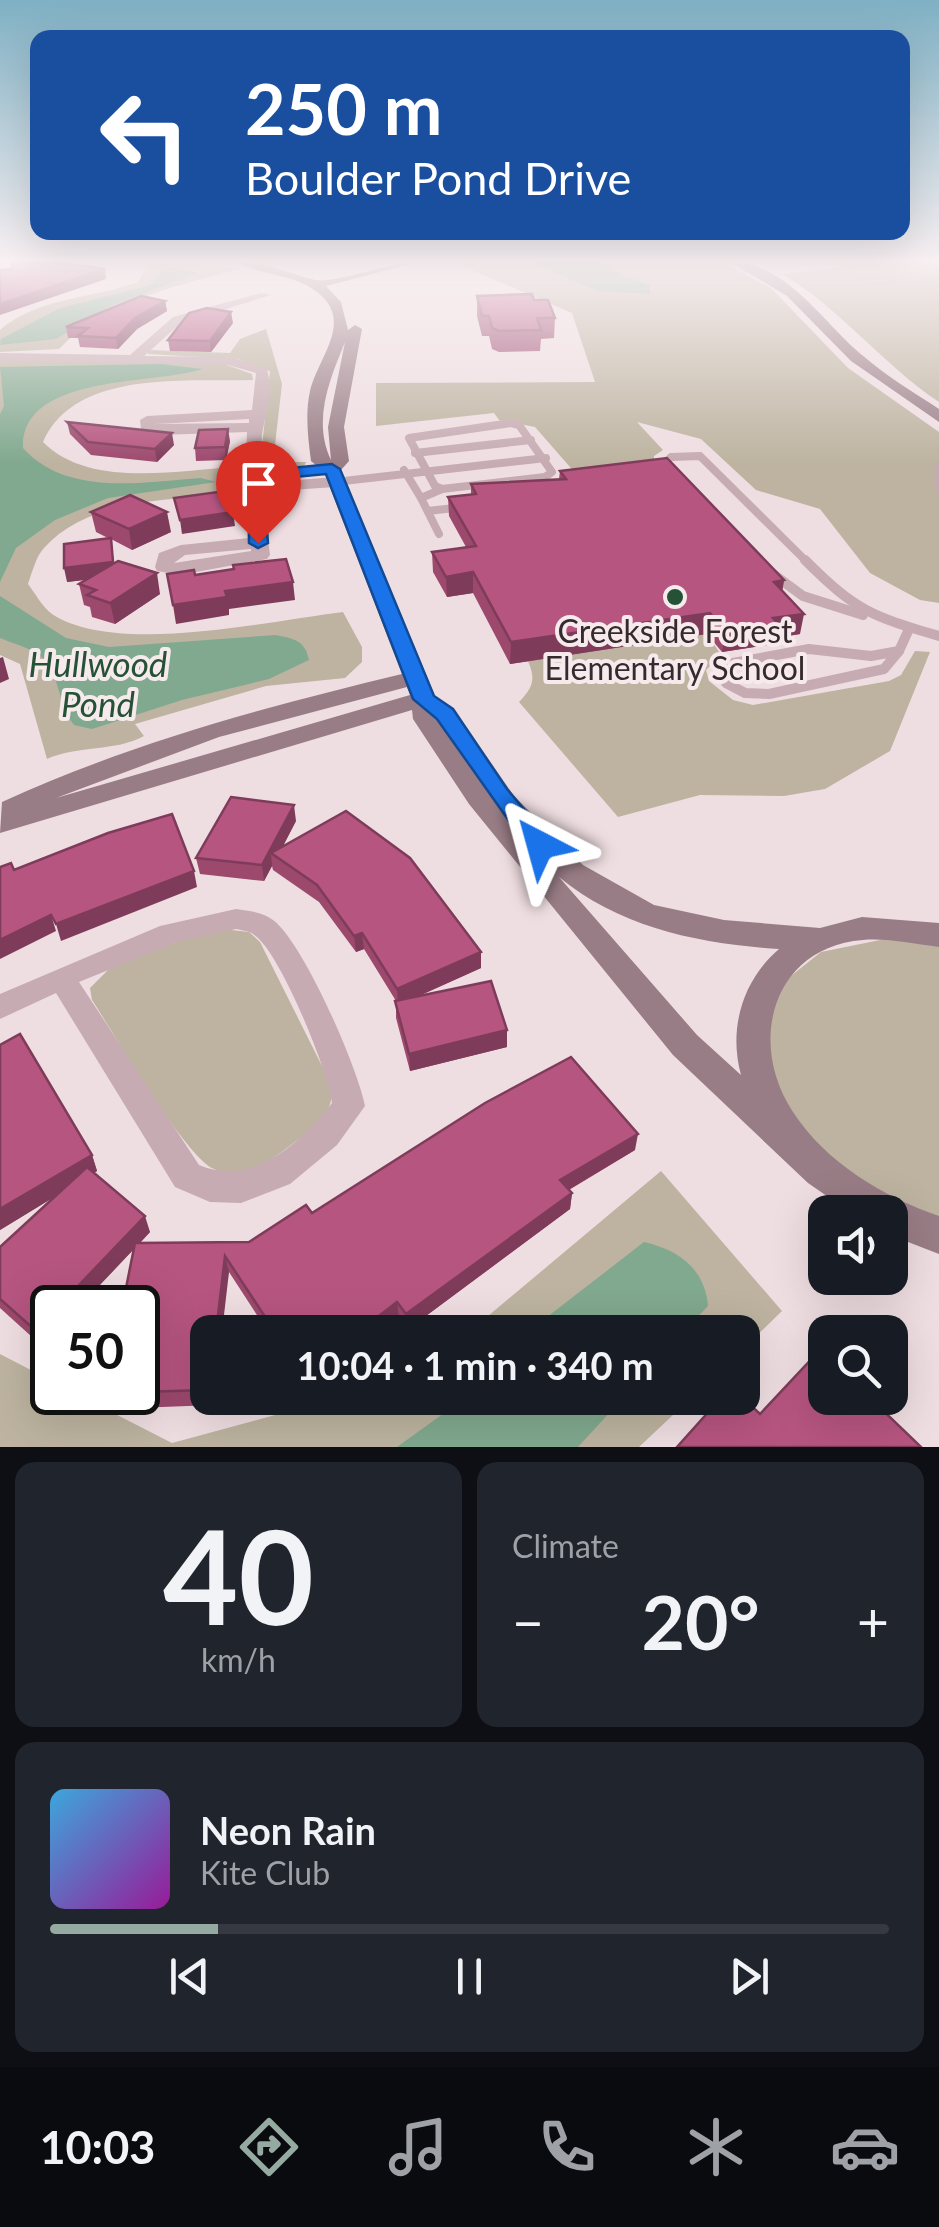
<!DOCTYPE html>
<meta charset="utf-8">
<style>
body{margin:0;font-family:Lato,sans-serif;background:#20242c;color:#f1f3f6;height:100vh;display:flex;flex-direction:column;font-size:38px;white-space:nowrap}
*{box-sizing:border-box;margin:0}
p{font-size:32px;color:#9ea1a6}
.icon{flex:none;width:55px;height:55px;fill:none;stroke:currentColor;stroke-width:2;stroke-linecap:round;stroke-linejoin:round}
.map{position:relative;height:1447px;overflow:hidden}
.drawer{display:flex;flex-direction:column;gap:15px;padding:15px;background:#0d0f14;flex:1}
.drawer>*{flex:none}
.banner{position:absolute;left:30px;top:30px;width:880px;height:210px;border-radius:20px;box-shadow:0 10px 40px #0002;background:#1a4fa0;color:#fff;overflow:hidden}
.fabs{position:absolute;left:808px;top:1195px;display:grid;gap:20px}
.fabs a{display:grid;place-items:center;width:100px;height:100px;border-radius:20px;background:#171b24;box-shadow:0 10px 40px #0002;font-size:50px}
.speed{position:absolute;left:30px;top:1285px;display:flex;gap:20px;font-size:50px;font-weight:700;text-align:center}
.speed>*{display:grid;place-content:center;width:130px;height:130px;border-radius:50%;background:#171b24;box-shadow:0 10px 40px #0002;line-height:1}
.speed .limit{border:5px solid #111;border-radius:15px;background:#fff;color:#111}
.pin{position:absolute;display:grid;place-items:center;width:85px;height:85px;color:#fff;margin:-102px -42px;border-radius:50% 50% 50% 0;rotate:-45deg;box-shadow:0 0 10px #0007}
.pin .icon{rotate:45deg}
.me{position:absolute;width:110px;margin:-55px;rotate:321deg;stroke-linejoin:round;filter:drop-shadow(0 0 8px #0008)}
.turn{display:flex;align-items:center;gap:35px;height:210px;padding:0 50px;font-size:45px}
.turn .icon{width:130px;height:130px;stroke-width:2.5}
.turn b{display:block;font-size:70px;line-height:85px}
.big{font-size:75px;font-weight:700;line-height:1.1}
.drawer .widget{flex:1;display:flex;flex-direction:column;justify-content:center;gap:15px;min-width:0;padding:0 35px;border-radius:20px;background:#20242c}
.drawer .dial{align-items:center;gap:0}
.dial b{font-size:130px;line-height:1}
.song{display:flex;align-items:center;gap:30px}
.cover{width:120px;height:120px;border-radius:15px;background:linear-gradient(135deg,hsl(200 70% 55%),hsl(300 70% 35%))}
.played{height:10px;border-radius:5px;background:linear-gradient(90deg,#95aaa0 20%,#363941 20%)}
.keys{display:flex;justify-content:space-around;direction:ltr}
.heat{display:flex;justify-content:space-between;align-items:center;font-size:55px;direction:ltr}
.drawer .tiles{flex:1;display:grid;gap:15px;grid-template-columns:1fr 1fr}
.widget:last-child{grid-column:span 2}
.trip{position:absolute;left:190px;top:1315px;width:570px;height:100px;border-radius:20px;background:#171b24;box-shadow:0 10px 40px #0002;font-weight:700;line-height:100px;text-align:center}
.dock{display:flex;height:160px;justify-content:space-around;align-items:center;background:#090b0e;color:#9ea1a6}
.dock .icon{width:70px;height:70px}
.dock .selected{color:#95aaa0}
.dock b{font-size:45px;color:#f1f3f6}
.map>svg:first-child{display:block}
.green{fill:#bdb3a0}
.water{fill:#81a98f}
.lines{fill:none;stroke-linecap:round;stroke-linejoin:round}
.lane-far1{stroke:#c6acb2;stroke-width:8}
.lane{stroke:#c6acb2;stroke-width:10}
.street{fill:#c6acb2;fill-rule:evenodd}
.secondary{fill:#997d86;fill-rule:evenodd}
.wall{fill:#9d496e}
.shaded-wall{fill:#7f3c5a}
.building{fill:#b65580;stroke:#7f3c5a;stroke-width:2.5}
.route{fill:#1a73e8;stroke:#114b97;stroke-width:2.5}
.poi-dot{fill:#255136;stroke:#f7eaec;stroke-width:4}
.labels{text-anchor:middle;stroke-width:8;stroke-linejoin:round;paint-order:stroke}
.poi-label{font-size:32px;fill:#352a2e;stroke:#f7eaec}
.water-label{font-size:35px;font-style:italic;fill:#255136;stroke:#f7eaec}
</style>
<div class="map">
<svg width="939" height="1447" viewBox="0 0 939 1447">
<rect width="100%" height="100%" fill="#efdee1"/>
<g class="green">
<path d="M150,262L241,268C179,286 105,300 59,349L0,352V330C38,297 92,299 138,282Z"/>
<polygon points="453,262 721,262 771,288 848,368 939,432 939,603 920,600 870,573 820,509 756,490 701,439 637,422 663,450 654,456 654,467 577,475 535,427 499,420 494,413 376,426 376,383 595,382 572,313"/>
<path d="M844,262H939V402C882,364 839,307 782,274L841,267Z"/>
<polygon points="266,329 282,384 273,462 306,462 303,469 275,471 260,465 270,371 237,359 148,354 148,350 230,353 240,339"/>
<path d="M0,360L224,364L252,374L253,380C186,382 75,369 43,442C90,489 176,470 238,467L239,494C176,500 91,496 44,548C36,556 32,573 28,584C35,593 43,608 52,614C115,656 269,621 343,612L362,647V662L345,678L266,686L135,724L144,736C115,752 78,745 47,759L20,664L0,655Z"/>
<path d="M707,634L721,655L706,670L709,681L733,700L753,705L889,681L901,675L915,651L930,652L890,751L825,789L784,796L700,795L618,817L519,702C533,687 536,680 528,661Z"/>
<path d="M213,928L249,932L260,942L332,1086C334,1116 313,1128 291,1145C269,1162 243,1181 214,1169C186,1158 113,1032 92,1000L90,988L111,967Z"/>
<polygon points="885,939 939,945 939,1223 912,1214 803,1139 762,1057 777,987 821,952"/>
<polygon points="661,1171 782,1311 743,1349 742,1332 469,1332"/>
<polygon points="0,1354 52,1381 52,1392 74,1393 172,1443 338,1398 691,1398 639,1447 0,1447"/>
</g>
<g class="water">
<polygon points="530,262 604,262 622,275 649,285 650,294 598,291"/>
<polygon points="175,268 198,273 112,305 56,339 0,345 1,339 60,308 151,285 163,269"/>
<path d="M161,364L202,369C158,385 20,373 23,448C67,497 142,482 201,478L216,482L108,498L55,520L16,548L0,582V414L4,406L0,367Z"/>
<path d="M0,596L66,638L109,647L276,635C294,639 305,640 309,660L269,679L182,700L92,729L74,725C58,705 59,668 38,654C27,647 12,643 0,638Z"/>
<path d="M644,1242C679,1250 705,1269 708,1306L683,1332H535L551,1314Z"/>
<polygon points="465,1398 623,1398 578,1447 397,1447"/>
</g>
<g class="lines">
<g class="lane-far1">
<polygon points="511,423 519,425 552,472 545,477 442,489 435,486 409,438"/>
<polyline points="415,453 531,440"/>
<polyline points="939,468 939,489"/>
<polyline points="670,469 666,462 671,457 700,456 808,563"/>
<polyline points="404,470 421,498"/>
<polyline points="335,482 546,458"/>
<polyline points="428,511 463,507"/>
<polyline points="439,534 421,498 442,489"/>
</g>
<g class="lane">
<path d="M805,560C856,611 871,616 939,636"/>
<polyline points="773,574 803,596 863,615"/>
<polygon points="809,649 871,656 899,651 884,669 769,694 745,693 726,683 724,671 733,663"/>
<polyline points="899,651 909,629"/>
</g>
<g class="street">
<path d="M261,293L271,295L181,323L144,356L229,357L267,368L271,389L262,434L261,483L335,477L343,482L335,487L262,492L270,555L267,559L180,575L157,571L155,567L159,553L181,545L249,538L245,486L247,432L159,435L141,429L140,420L147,416L252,410L256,373L228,365L0,361V353L130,355L173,317ZM249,419V423L155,424ZM251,549V551L174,563L185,555Z"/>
<path d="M236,909C249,911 263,912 273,920C303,942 358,1068 365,1106L337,1145L290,1184L241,1203L210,1202L175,1187L56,993L0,1019V994L160,926ZM236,929C245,931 251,931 258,938C283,961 327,1068 332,1103C301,1143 252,1187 199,1165L79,982L177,942Z"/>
</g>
<g class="secondary">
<path d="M237,262C267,262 287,273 315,280C334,284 390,262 418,262L326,286L341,302L348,330L355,325L362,329L344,427L349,461L341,470L435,696L467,728L514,796L583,865L654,905L724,920L820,928L862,917L939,923V947C915,944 887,938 863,940C772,947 747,1043 793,1112C826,1163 884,1197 939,1216V1254L890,1235V1212H850L808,1183L673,1055L469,804L413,719L412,710L0,833L2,802C131,743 265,707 402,674L324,472L311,461C308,438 305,414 310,391C318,357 355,321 317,292C293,273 261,276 237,262ZM345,342L328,427L331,460C312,420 330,379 345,342ZM407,687L410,695L56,798L219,737ZM559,877C620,928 701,944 779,949C743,980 728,1028 741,1075L697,1035Z"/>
<path d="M730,262C786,261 823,323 862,355C885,375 913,392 939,409V422L851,361L787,296Z"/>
</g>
</g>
<g class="wall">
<polygon points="477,296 534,300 555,318 554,338 541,339 540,351 499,352 492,349 489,336 482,336 477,316"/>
<polygon points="165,301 167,311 137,329 118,349 80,347 78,338 68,338 66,327"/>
<polygon points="233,323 211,352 170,351 168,340"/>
<polygon points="67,422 174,445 157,462 91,455 70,434"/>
<polygon points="230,441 226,460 196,461 195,448"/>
<polygon points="560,471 784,580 782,591 800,634 775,638 774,644 722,652 707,634 510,664 473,593 447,597 433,572 432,552 466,547 449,516 448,497 471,494 471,484 559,479"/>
<polygon points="91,512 171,532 132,550 111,539 114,563 160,594 115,624 92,617 90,607 84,605 79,584 85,580 67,582 108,538 96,532"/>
<polygon points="296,821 282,847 481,952 481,968 417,997 507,1047 410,1071 396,1018 396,1001 364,949 356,952 319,902 273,870 272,866 264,881 200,874 196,858"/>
<polygon points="0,1045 92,1155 97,1171 94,1173 150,1232 140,1243 249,1242 312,1213 635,1150 569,1190 572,1193 570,1209 407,1330 399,1318 380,1332 268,1332 229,1272 208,1332 208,1398 215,1398 214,1405 110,1409 104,1394 133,1250 78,1308 52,1308 42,1346 0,1308 0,1247 54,1197 0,1230"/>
</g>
<g class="shaded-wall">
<polygon points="105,269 106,279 0,315 0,304"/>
<polygon points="165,301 167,311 137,329 118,349 116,338 135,318"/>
<polygon points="231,312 233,323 211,352 210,341"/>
<polygon points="228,429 230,441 226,460 225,447"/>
<polygon points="172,433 174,445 157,462 155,449"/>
<polygon points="167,512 171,532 132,550 129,529"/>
<polygon points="233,512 235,526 182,534 180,520"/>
<polygon points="111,538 115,576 67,582 64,568"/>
<polygon points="473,572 473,593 447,597 446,577"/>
<polygon points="157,573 160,594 115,624 110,603"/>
<polygon points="784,580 781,600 774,582"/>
<polygon points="293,582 295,600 229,609 229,615 176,624 173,605 225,591"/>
<polygon points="710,613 707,634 510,664 511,642"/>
<polygon points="804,614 800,634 775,638 774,644 722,652 725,632 773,618"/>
<polygon points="3,657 9,679 0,683 0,658"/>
<polygon points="294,805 296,821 277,858 271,853 272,866 264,881 262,865"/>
<polygon points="194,871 197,887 61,941 56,924"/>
<polygon points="51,915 56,931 0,959 0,940"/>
<polygon points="362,933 364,949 356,952 354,936"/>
<polygon points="481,952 481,968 398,1005 397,989"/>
<polygon points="507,1030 507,1047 410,1071 409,1054"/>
<polygon points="638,1134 635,1150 558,1196 560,1180"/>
<polygon points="92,1155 97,1171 0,1230 0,1209"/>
<polygon points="572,1193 570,1209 407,1330 406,1314"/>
<polygon points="145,1216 150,1232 78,1308 57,1308"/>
<polygon points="225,1256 229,1272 222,1332 216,1332"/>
<polygon points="397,1302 399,1318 380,1332 358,1332"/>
<polygon points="52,1312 52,1335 42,1346 35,1330"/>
</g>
<g class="building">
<polygon points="12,262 59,262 105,269 0,304 0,270 12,269"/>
<polygon points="532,294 534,300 548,300 555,318 537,318 541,330 499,331 492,328 489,316 482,316 477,296"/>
<polygon points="141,296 165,301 135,318 116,338 78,336 88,328 66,327"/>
<polygon points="207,308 231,312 210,341 168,340 189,313"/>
<polygon points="67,422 172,433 155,449 88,442"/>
<polygon points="228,429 225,447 195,448 199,430"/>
<polygon points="667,458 784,580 774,582 804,614 773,618 778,624 725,632 710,613 511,642 473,572 446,577 432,552 476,546 448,497 476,494 471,484 566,479 560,471"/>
<polygon points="225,491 233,512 180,520 174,498"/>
<polygon points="130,495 167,512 129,529 91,512"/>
<polygon points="111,538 113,562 64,568 64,544"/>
<polygon points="286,559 293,582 225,591 227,597 173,605 167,574 194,570 195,575 234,569 233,565"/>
<polygon points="118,561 157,573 110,603 87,595 96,590 79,584"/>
<polygon points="231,797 294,805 262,865 196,858"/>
<polygon points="346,811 410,858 481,952 397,989 362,933 354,936 317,885 271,853"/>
<polygon points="172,814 194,871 56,924 51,915 0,940 0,867 11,863 14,870 108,833"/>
<polygon points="491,981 507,1030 409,1054 395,1001"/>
<polygon points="20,1034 92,1155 0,1209 0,1045"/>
<polygon points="571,1057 638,1134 560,1180 572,1193 406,1314 397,1302 358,1332 275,1332 225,1256 216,1332 208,1332 208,1390 138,1392 138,1308 122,1308 135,1243 249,1242 306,1205 312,1213 485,1103"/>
<polygon points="87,1167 145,1216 57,1308 52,1308 52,1312 35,1330 0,1299 0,1247"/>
<polygon points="820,1350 825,1354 825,1398 870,1398 921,1447 677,1447 721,1398 742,1397 760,1414"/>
</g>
<linearGradient id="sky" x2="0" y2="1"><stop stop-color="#7fb0c4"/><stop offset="0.56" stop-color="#f8f0f2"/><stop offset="1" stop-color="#f8f0f2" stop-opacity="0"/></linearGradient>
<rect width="939" height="464" fill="url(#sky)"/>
<polygon class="route" points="332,464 340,469 434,696 453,709 507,789 549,839 553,845 549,852 531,852 437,719 413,699 326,474 263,480 268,543 258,548 249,543 248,472"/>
<circle class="poi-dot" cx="675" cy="597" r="10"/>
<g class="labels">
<g class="poi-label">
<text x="675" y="643">Creekside Forest<tspan x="675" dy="37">Elementary School</tspan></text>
</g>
<g class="water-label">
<text x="98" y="677">Hullwood<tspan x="98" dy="40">Pond</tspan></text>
</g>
</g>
</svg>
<div class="fabs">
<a><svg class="icon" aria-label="sound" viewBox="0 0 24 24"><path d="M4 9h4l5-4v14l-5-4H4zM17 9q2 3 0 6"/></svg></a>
<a><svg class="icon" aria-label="search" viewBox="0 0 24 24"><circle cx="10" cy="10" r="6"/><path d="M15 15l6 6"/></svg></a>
</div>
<div class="speed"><div class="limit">50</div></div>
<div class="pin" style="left:258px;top:543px;background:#d93025"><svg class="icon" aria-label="arrive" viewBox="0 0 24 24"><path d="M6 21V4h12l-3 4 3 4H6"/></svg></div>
<svg class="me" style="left:540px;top:845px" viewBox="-20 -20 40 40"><path d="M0-17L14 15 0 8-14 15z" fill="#1a73e8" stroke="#fff" stroke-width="4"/></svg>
<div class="trip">10:04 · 1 min · 340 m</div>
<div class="banner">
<div class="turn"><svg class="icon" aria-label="left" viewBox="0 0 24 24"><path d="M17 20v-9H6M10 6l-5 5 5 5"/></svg><div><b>250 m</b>Boulder Pond Drive</div></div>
</div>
</div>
<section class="drawer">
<div class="tiles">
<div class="widget dial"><b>40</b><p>km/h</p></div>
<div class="widget"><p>Climate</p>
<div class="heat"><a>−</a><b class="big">20°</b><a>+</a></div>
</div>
<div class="widget">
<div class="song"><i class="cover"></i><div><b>Neon Rain</b><p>Kite Club</p></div></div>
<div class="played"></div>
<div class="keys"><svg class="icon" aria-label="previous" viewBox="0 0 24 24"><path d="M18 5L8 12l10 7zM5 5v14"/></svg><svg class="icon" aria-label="pause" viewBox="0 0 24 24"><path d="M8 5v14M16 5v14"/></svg><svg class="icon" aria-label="next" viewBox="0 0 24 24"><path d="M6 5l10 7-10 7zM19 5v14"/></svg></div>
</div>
</div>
</section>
<nav class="dock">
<b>10:03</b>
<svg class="icon selected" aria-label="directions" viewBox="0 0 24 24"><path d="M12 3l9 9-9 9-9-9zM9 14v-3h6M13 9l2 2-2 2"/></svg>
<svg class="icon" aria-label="music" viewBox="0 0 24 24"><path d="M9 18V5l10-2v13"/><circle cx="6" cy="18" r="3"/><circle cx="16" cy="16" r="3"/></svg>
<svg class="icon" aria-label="phone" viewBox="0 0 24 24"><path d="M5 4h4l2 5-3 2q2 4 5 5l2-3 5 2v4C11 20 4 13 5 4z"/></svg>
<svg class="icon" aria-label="climate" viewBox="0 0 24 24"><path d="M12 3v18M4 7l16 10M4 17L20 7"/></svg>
<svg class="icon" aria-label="car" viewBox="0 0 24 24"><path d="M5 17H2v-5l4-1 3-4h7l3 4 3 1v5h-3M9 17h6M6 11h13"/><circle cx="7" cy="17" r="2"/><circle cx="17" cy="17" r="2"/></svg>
</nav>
